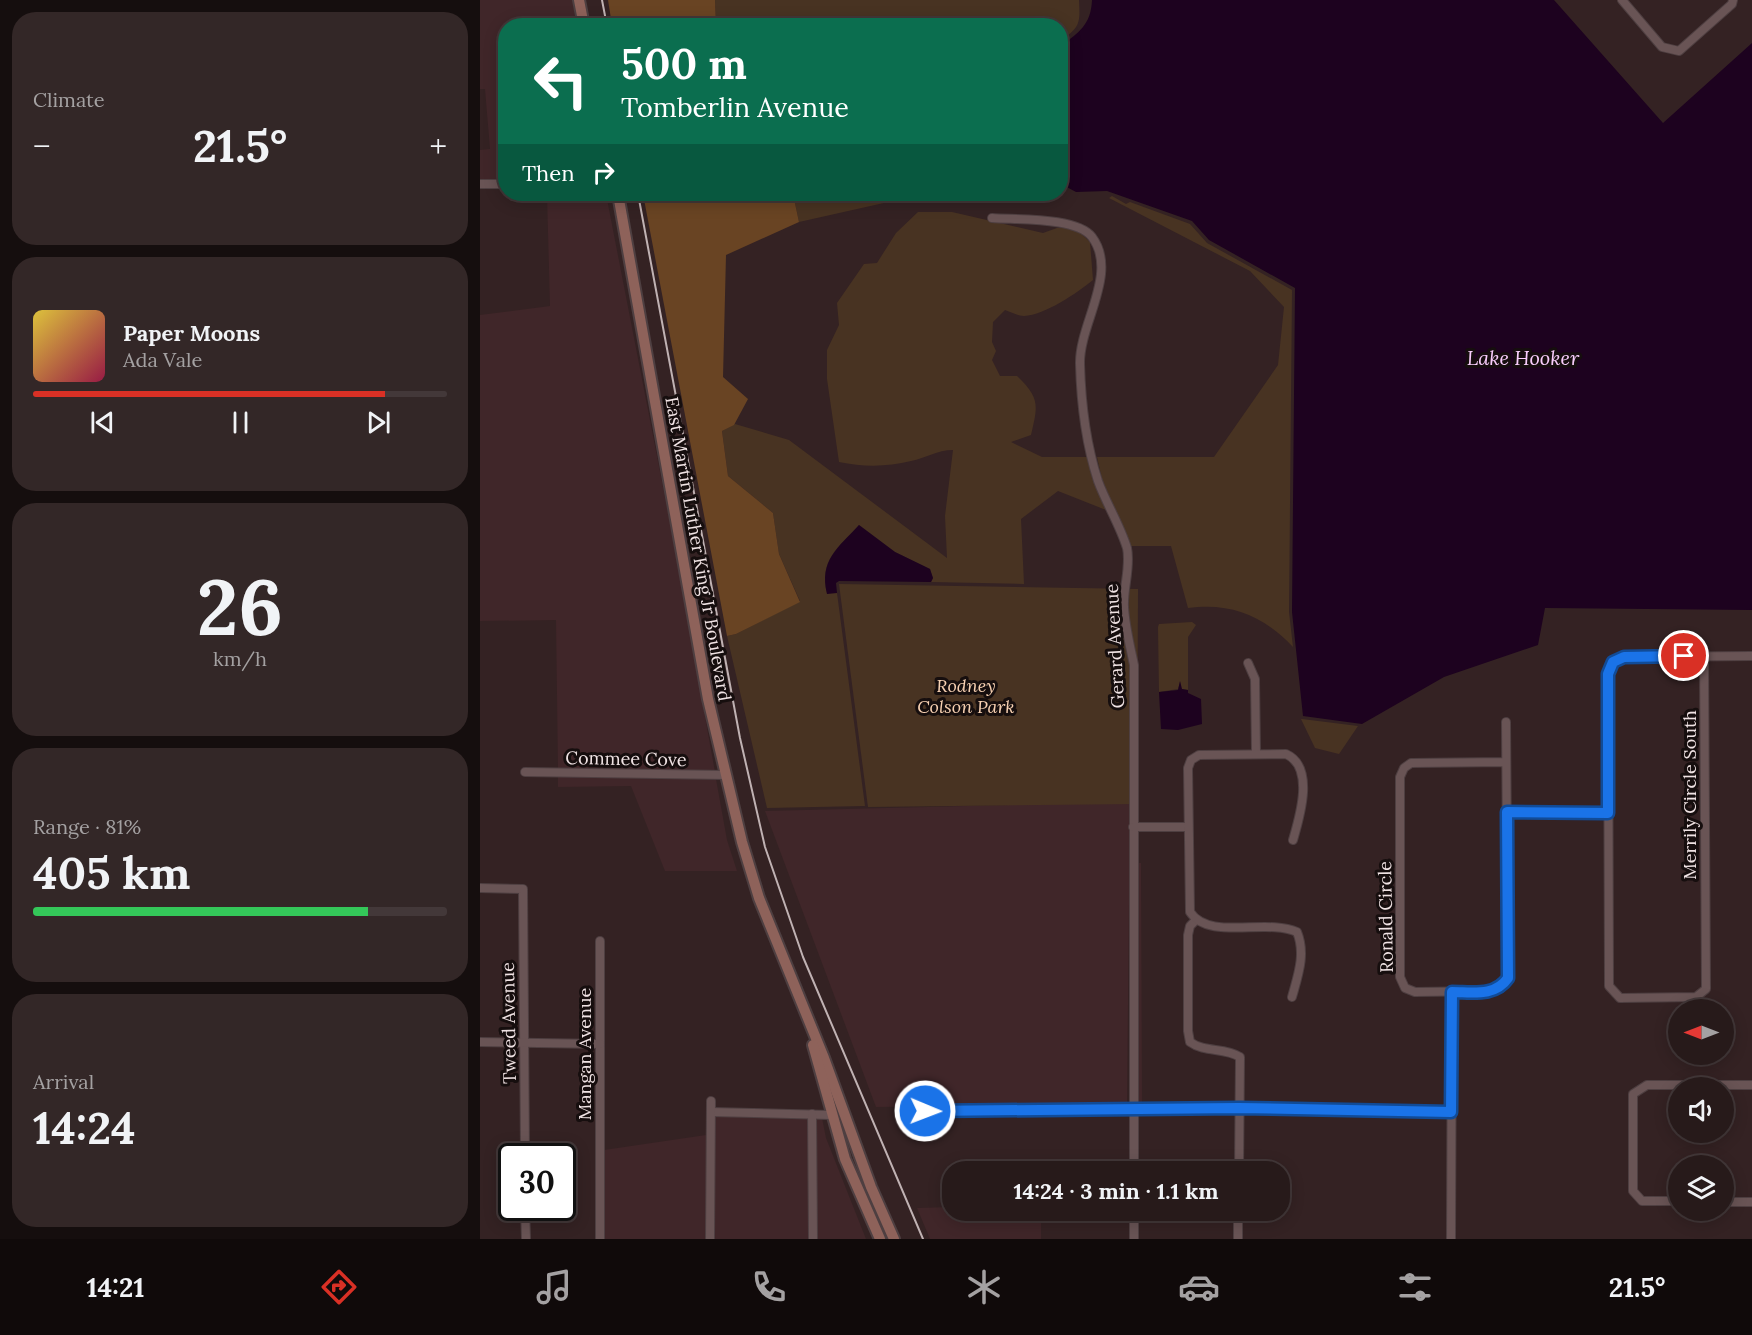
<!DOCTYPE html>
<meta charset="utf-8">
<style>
body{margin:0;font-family:Lora,serif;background:#332727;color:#f1f3f6;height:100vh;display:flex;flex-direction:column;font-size:22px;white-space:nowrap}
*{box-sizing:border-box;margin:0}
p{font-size:20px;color:#a4a1a2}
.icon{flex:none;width:33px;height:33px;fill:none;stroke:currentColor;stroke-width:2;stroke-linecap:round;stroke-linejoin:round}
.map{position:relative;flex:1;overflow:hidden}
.panel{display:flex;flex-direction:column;gap:12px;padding:12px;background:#150e0e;width:480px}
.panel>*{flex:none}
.hud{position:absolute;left:18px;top:18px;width:570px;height:183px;border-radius:24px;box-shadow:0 3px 15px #0003,0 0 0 2px #433839;background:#0b6e4f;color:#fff;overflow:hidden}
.needle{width:39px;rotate:270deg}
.buttons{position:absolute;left:1188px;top:999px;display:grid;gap:12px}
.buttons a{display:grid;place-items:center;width:66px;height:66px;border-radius:50%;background:#271a1a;box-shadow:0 3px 15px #0003,0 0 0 2px #433839;font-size:30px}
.speed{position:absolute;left:18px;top:1143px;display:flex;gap:12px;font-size:30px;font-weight:700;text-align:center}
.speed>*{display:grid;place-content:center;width:78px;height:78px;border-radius:50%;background:#271a1a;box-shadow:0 3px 15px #0003,0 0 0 2px #433839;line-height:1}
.speed .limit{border:3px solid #111;border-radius:9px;background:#fff;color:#111}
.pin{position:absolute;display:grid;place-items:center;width:51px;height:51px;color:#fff;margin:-26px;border:3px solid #fff;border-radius:50%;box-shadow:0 2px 6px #0007}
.me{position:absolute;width:66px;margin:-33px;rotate:91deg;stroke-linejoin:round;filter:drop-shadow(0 0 4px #0008)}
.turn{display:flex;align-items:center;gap:21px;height:126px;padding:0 24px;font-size:27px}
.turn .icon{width:78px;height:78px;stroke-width:2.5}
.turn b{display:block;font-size:42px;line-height:51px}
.then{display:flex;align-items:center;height:57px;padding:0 24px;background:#0003;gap:12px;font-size:22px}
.big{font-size:45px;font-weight:700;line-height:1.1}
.panel .widget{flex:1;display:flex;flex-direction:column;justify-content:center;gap:9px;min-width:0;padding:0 21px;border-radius:24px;background:#332727}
.panel .dial{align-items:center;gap:0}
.dial b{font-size:78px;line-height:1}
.song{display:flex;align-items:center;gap:18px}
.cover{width:72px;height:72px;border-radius:9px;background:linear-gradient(135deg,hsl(50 70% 55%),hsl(340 70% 35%))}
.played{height:6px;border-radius:3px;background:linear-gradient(90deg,#d93025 85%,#433839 85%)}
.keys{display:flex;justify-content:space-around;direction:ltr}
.heat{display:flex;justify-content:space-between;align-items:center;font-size:33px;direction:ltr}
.charge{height:9px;border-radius:4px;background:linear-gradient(90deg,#34c759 81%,#433839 0)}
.trip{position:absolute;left:462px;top:1161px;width:348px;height:60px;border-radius:24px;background:#271a1a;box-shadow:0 3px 15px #0003,0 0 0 2px #433839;font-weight:700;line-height:60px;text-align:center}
.tab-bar{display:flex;height:96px;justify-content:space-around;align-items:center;background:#100a0a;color:#a4a1a2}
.tab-bar .icon{width:42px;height:42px}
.tab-bar .current{color:#d93025}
.tab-bar b{font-size:27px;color:#f1f3f6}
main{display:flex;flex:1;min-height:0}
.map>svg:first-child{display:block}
.built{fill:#402629}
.green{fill:#483322}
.forest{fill:#694423}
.water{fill:#1d021f}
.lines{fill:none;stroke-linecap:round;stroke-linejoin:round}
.street-casing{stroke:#4e3f41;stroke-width:10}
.secondary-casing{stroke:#4e3f41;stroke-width:14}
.street{stroke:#695455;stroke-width:8}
.secondary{stroke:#8e625a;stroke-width:10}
.rail{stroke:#c0b2b3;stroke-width:2}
.route-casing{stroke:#114b97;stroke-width:15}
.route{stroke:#1a73e8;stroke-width:10}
.labels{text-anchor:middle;stroke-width:6;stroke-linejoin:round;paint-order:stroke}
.street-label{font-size:18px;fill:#f0e3e4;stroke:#160e0e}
.park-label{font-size:18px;font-style:italic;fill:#f8d1b2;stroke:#160e0e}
.water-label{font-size:20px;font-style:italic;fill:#f9cdfc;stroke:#160e0e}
</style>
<main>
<section class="panel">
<div class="widget"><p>Climate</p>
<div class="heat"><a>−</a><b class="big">21.5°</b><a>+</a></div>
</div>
<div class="widget">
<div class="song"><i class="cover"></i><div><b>Paper Moons</b><p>Ada Vale</p></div></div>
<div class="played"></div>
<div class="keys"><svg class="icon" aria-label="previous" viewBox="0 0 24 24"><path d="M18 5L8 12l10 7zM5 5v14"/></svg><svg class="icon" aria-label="pause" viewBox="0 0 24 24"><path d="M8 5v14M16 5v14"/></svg><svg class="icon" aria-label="next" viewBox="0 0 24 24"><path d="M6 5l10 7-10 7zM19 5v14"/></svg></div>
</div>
<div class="widget dial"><b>26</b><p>km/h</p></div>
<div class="widget"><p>Range · 81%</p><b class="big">405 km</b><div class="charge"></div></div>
<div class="widget"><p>Arrival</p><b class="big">14:24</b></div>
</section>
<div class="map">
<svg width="1272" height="1239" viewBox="0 0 1272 1239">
<rect width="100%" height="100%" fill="#342223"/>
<g class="built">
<polygon points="0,0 93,0 96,25 26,26 25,181 0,181 0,150 10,149 5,89 0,89"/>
<polygon points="44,194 126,194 190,523 235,772 78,769 76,620 0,621 0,315 70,306 67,195"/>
<polygon points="78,776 236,779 247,840 257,871 185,871 151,786 78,787"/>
<polygon points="650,802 647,1104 396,1107 285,811"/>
<polygon points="657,863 661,863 662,1105 659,1105"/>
<polygon points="235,1116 328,1118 329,1239 234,1239"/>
<polygon points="336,1118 342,1118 346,1138 386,1239 337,1239"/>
<polygon points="227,1126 226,1239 124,1239 124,1150 226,1135"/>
<polygon points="472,1207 472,1210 561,1211 561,1239 450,1239 437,1208"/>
</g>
<g class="green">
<path d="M235,0H599C600,22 601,27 581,40L580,26L236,25Z"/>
<polygon points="313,194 444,194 319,222"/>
<path d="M632,196L646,204L650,202L710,224L727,243L812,290L809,612L813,647C784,616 751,602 708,608L691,546H650L622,479L617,457H734L798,365L804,307L770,271L629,198Z"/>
<path d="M438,212H472L563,233L577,228H595L610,242L613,280C597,293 565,315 544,316C538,316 531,312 525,310L513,322L512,342L516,351L512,360L520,376H537C560,398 558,405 551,435L531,442L562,457H608L614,481L626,510L578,491L541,519L544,584L451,582L453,578L450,569L415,552L379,525C358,548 339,560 347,593H357L385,806L287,808L247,636L256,634L320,601L299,554L293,513L248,476L242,431L255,424L309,440L467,558L465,516L473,450C457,450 446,458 431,461C407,467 383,467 359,462L347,379V350L359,325L357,303L384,264L397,263L416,233Z"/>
<polygon points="359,584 658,589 657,804 388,807"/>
<polygon points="712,622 716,625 708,637 708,690 701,689 700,682 698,689 679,692 678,627 679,624"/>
<polygon points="821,719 822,719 878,726 859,754 835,748"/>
</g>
<g class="forest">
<polygon points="128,0 235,0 236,25 132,25"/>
<polygon points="163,194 313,194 319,222 246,255 243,377 268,399 254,425 242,431 248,476 293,513 299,554 320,602 256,634 247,636"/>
</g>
<g class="water">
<path d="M612,0H1074L1183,123L1272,43V610L1065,608L1058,645L964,677L882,724L823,716L812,612L815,288L729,240L712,221L627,191L596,192L581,184V46C599,32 611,25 612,0Z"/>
<path d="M379,525L415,552L450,569L453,578L451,582L359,581L356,583L357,593L347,594C339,560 358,548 379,525Z"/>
<polygon points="700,681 702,689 708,690 708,693 721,699 722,724 698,730 681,729 679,692 698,690"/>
</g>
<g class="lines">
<g class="street-casing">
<g id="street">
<polyline points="1142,0 1182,47 1199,51 1252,4 1253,0"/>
<polyline points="0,184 26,184"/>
<path d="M512,218C537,220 597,217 612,237C639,273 599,324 600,364C601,402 606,444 618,481C626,503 640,525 647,548C651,566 643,588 644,607C645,626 650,646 654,665V1172"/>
<polyline points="1224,656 1226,989 1216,997 1140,998 1129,986 1128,673 1133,662 1144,657 1272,656"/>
<polyline points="768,663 775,679 776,754"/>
<polyline points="1026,722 1028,978 1021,988 1012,991 935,992 925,988 920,977 920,777 924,768 931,763 1026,762"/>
<polyline points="45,772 246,775"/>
<polyline points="1027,812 1128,813"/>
<polyline points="653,827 708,827"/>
<polyline points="0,888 43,889 45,1156"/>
<path d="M716,920L710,926L708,935V1031L710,1042C725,1053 744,1047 760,1057L759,1172"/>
<polyline points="120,941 120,1239"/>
<path d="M812,997C818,975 826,954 817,932C786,918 729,941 710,912L708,768L711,760L719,755L806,754C835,767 820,816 813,840"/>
<polyline points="0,1042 120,1044"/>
<polyline points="445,1111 759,1108 971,1112"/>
<polyline points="231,1112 350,1115"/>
<polyline points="332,1114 333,1239"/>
<polyline points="1198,1201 1162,1201 1153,1191 1153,1094 1167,1085 1272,1085"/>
<polyline points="1244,1202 1272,1202"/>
<polyline points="45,1208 46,1239"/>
<polyline points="230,1239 231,1101"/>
<polyline points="654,1239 654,1210"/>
<polyline points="758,1239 758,1210"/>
<polyline points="971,1239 972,992"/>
</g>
</g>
<g class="secondary-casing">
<g id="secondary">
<polyline points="99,0 104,26"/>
<polyline points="138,194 228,699 262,842 279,898 344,1058 391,1187 414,1239"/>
<polyline points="333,1045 365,1159 400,1239"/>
</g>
</g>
<use href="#street" class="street"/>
<use href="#secondary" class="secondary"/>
<g class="rail">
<polyline points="122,0 127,26"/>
<polyline points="158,194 260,738 285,847 323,957 443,1239"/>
</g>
</g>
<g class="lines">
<g class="route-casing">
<path id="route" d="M445,1111L759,1108L971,1112L972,992C992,992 1015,997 1028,978L1027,812L1128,813V674L1133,662L1144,657L1204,656"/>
</g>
<use href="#route" class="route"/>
</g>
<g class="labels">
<g class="street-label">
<text transform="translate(218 549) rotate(80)" y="6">East Martin Luther King Jr Boulevard</text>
<text transform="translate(635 646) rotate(-93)" y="6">Gerard Avenue</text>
<text transform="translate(146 759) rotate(1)" y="6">Commee Cove</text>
<text transform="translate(1210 795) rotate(-90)" y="6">Merrily Circle South</text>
<text transform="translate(906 917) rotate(-91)" y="6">Ronald Circle</text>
<text transform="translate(29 1023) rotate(-91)" y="6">Tweed Avenue</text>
<text transform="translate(105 1054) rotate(-90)" y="6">Mangan Avenue</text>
</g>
<g class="park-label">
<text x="486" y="692">Rodney<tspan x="486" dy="21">Colson Park</tspan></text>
</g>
<g class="water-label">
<text x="1043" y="365">Lake Hooker</text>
</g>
</g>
</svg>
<div class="buttons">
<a><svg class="needle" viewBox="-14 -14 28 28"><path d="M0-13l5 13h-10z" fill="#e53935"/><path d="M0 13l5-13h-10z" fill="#a4a1a2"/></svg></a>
<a><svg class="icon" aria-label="sound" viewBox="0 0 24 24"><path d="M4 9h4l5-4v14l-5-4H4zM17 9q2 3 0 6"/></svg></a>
<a><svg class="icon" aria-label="layers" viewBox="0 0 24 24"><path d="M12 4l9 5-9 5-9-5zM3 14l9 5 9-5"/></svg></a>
</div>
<div class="speed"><div class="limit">30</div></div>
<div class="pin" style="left:1204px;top:656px;background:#d93025"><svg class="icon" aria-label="arrive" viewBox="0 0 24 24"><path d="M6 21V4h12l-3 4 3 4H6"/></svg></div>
<svg class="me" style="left:445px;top:1111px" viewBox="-20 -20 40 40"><circle r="17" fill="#1a73e8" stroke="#fff" stroke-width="3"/><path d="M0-11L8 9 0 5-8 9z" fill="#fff"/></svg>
<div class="trip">14:24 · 3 min · 1.1 km</div>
<div class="hud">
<div class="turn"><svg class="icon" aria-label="left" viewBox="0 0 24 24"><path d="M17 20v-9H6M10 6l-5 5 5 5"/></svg><div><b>500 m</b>Tomberlin Avenue</div></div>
<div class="then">Then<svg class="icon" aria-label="right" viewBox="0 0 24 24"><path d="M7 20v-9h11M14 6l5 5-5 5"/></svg></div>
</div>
</div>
</main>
<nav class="tab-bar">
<b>14:21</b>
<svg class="icon current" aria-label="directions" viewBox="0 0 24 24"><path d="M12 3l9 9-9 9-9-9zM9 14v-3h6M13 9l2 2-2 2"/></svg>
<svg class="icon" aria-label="music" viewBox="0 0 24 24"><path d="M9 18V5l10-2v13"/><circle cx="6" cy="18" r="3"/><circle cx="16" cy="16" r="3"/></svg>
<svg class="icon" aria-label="phone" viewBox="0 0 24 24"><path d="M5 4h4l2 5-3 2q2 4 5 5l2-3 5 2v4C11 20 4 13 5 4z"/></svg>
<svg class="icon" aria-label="climate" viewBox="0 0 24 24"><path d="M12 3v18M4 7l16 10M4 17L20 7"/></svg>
<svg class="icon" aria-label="car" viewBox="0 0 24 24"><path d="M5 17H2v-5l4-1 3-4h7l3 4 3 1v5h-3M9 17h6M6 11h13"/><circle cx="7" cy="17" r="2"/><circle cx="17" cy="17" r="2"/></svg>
<svg class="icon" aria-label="filters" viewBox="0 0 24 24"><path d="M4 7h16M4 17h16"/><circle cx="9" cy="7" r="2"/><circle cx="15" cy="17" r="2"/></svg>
<b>21.5°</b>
</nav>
